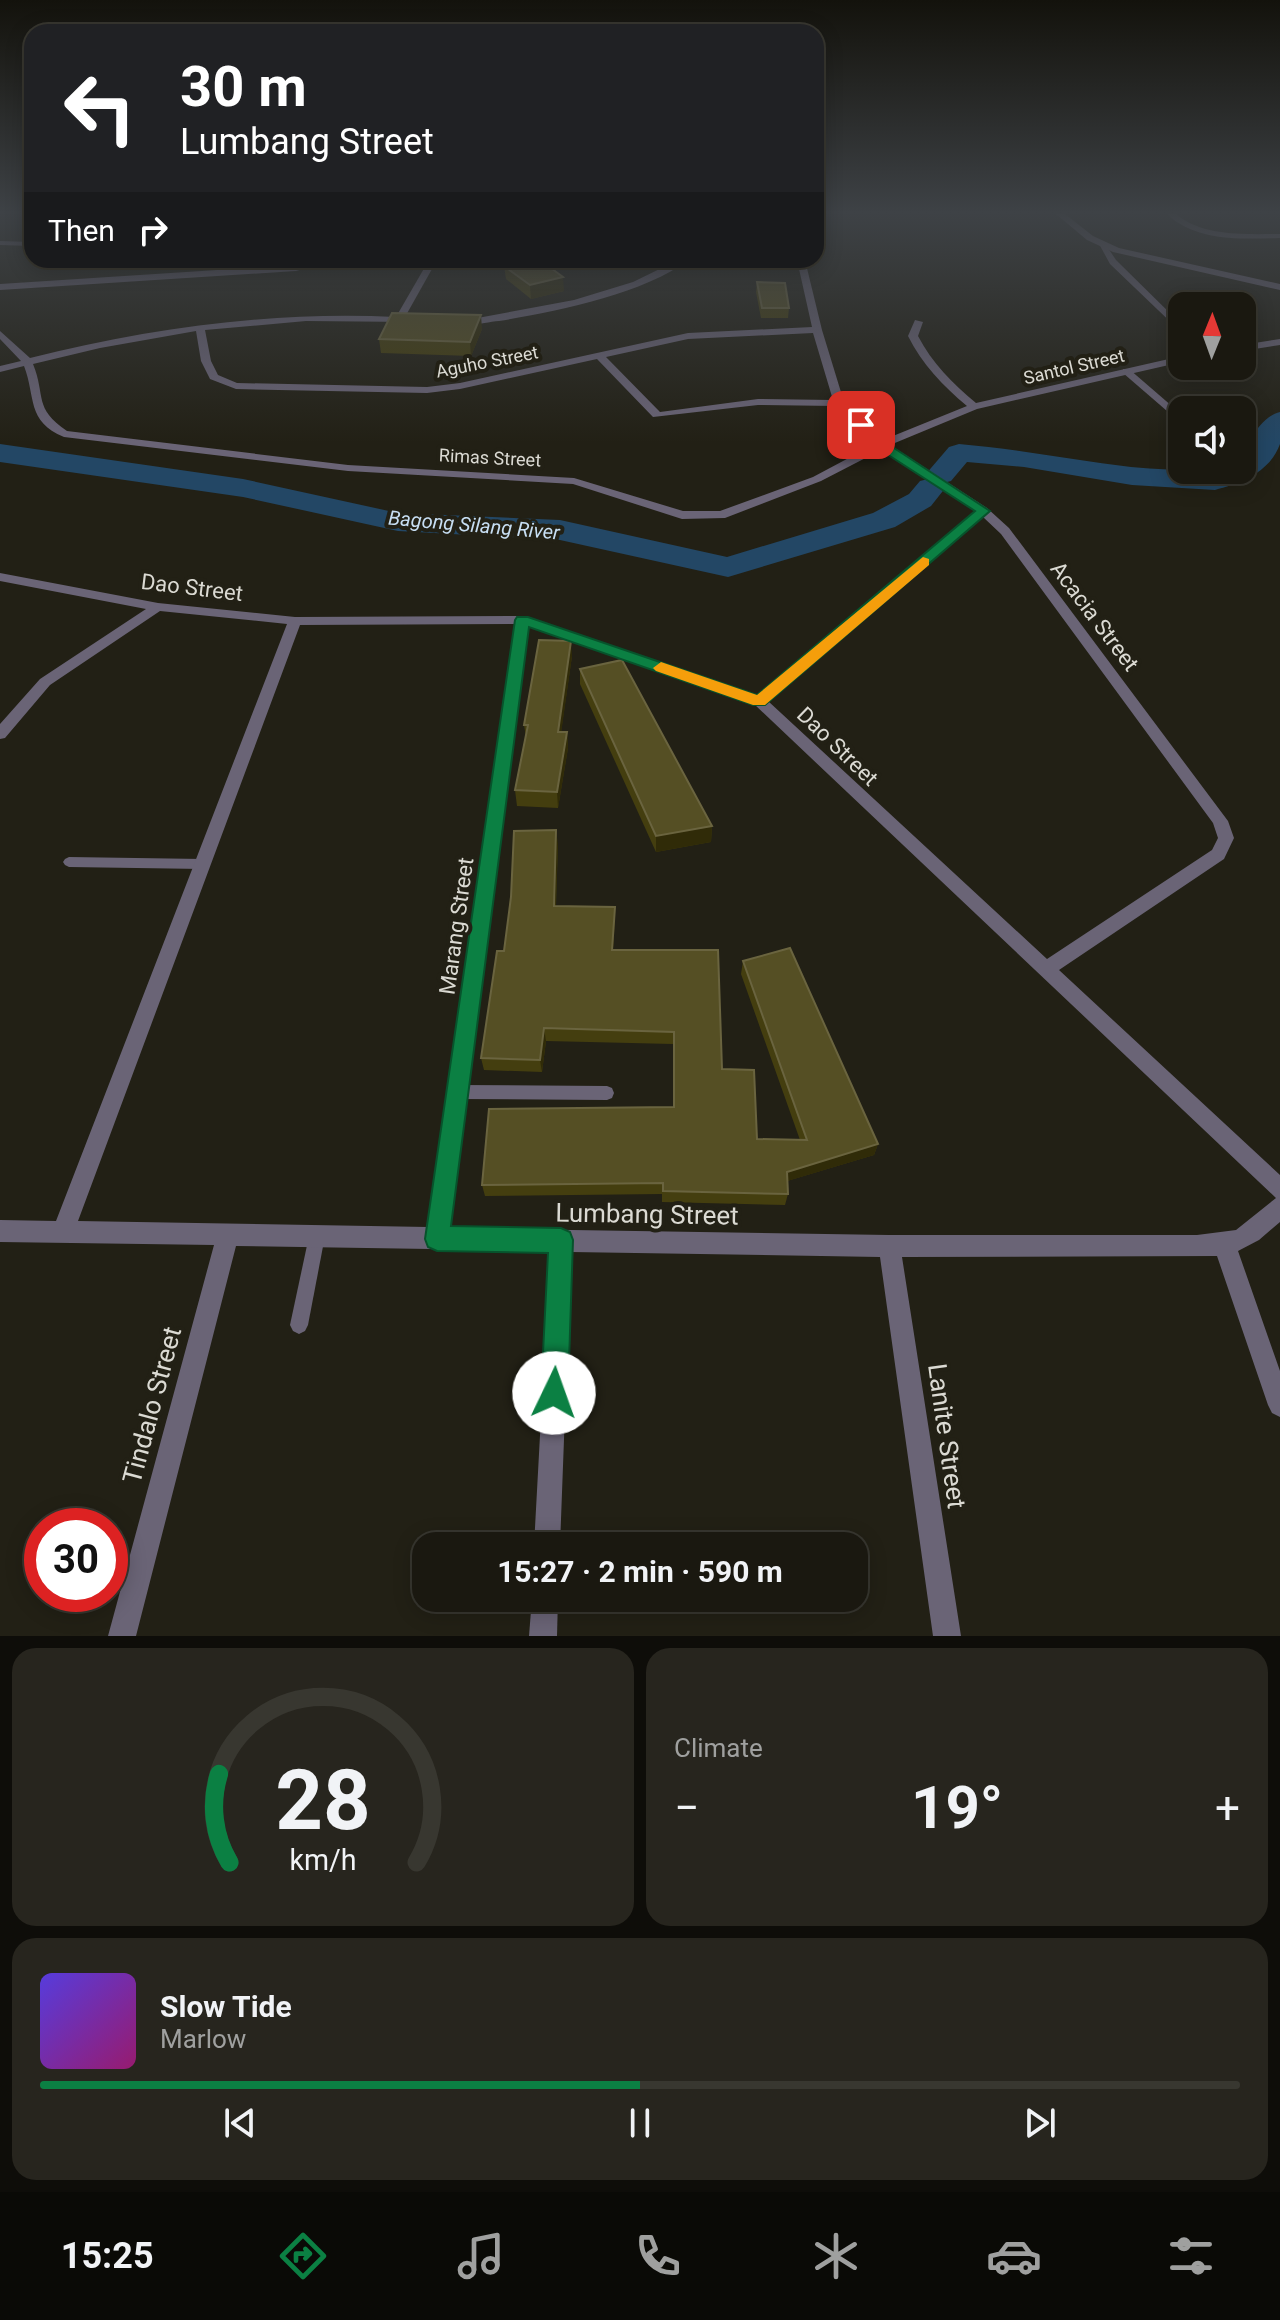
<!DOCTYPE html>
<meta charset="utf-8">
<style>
body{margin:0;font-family:Roboto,sans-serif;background:#27251e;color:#f1f3f6;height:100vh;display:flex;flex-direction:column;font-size:30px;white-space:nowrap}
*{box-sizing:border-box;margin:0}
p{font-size:26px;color:#9fa09f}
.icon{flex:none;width:44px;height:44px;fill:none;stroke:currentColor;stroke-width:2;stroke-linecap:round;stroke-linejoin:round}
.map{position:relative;height:1636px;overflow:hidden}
.details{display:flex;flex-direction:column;gap:12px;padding:12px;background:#0e0d09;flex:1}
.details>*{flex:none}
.banner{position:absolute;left:24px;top:24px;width:800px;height:244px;border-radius:24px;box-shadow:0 4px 20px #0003,0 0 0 2px #383730;background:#202124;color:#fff;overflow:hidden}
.needle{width:52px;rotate:1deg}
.fabs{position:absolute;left:1168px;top:292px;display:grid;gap:16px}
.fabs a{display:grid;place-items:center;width:88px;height:88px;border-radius:16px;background:#1a1810;box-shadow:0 4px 20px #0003,0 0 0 2px #383730;font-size:40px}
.speed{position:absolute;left:24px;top:1508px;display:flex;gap:16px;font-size:40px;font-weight:700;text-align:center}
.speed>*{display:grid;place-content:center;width:104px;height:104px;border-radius:50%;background:#1a1810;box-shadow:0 4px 20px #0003,0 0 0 2px #383730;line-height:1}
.speed .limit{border:12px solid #d22;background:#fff;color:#111}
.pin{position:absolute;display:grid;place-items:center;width:68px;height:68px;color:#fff;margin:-34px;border-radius:16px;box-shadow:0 4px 12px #0006}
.me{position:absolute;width:88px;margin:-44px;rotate:3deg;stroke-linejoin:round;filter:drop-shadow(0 0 6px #0008)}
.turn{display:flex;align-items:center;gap:28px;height:168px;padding:0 24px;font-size:36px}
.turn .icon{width:104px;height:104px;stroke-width:2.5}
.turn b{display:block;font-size:56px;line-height:68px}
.then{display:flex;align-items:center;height:76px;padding:0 24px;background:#0003;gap:16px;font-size:30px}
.big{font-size:60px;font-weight:700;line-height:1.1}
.details .tile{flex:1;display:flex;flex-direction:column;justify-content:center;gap:12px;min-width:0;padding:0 28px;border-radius:24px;background:#27251e}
.details .dial{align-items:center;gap:0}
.dial svg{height:208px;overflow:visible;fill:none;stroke:#383730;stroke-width:7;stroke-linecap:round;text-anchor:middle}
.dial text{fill:#f1f3f6;stroke:none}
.song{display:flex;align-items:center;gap:24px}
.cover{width:96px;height:96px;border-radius:12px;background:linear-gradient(135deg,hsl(250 70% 55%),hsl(320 70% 35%))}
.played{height:8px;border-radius:4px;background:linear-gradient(90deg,#0b8043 50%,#383730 50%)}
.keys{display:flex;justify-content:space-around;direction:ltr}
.heat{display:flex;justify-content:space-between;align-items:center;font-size:44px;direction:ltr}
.details .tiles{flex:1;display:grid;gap:12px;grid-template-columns:1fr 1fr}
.tile:last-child{grid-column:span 2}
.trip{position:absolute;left:412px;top:1532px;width:456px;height:80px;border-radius:24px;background:#1a1810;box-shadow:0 4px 20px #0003,0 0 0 2px #383730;font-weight:700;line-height:80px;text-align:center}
.dock{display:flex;height:128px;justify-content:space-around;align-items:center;background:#0a0a06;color:#9fa09f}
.dock .icon{width:56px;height:56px}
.dock .on{color:#0b8043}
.dock b{font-size:36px;color:#f1f3f6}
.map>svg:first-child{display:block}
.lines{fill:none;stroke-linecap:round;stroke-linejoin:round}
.river{fill:#234765;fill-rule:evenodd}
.service{fill:#6a6476;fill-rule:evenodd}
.minor{fill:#6a6476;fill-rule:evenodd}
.tertiary{fill:#6a6476;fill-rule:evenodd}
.wall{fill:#443e0f}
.shaded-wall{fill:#302b08}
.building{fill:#554f24;stroke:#6a643f;stroke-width:2}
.route{fill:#0b8043;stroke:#07532c;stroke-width:2}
.slow{fill:#f59e0b}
.labels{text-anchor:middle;stroke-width:8;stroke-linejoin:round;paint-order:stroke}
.far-street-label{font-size:18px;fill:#dbdad3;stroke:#222015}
.far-water-label{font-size:20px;font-style:italic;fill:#c7def3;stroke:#222015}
.street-label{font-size:22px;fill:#dbdad3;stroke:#222015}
.near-street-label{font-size:26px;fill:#dbdad3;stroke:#222015}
</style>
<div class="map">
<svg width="1280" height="1636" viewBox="0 0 1280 1636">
<rect width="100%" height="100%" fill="#222015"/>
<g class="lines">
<path class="river" d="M1280,412C1280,421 1280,435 1280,444C1270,472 1242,483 1215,490L1132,485L1024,467L967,462L951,481L943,483L946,487L931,506L895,527L728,577L560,540L398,531L243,497L0,462V444L243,479L398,513L560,520L727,557L873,513L909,494L920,481L928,479L925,475L949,447L959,444C1017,449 1073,460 1131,467C1168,471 1205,470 1242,470C1242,449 1259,417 1280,412Z"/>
<g class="service">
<polygon points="1123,369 1129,369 1173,407 1173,411 1167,411 1123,373"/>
<polygon points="69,857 203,859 207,861 209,864 207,867 203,869 69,867 65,865 63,862 65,859"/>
<polygon points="457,1085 607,1086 612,1088 614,1093 612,1098 607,1100 457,1099 452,1097 450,1092 452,1087"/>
<polygon points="317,1228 323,1230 325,1236 308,1325 305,1331 299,1334 293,1331 290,1325 309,1236 311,1230"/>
</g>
<g class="minor">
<path d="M1167,214H1176C1203,237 1246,234 1280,234V238C1243,239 1196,242 1167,214Z"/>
<polygon points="0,241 32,242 32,246 0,245"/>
<polygon points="1098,242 1104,242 1116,260 1182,325 1182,333 1110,264"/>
<polygon points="319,260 334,260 296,271 0,290 0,284 296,265"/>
<path d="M441,260H453L432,269L405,317L412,318V322L306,321L205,330L211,361L218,375L237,383L427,387L460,383L688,333L812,327L797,260H805L822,330L844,402L883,440L967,406C943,386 922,364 908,336L915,320L923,322L918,336C932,363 953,384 976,403L1182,356V362L977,409L890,445L987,508L1009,528L1228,821L1234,838L1224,859L1059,970L1280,1175V1222L1259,1240L1238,1251L1280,1371V1417L1272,1413L1268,1405L1217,1256L902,1257L961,1636H933L880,1257L571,1252L560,1546H534L550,1251L236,1246L136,1636H108L214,1245L0,1242V1220L56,1221L287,624L160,611L50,685L5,738L0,739V724L40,679L146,609L0,581V573L158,603L295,617L523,616L757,695L975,511L881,450L821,481L725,518L682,519L573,484L348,471L64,437C26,421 36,397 24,366L0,372V366L21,361L0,339V331L30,358C150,328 272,311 396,317L426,265ZM196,331L201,361L210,379L236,389L427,393L460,389L597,359L653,417L758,405L836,406L875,444L813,477L720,511H683L574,478L348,465L67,431C33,408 46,396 33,364L100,348ZM813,333L833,400L758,399L660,412L606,357L688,339ZM983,517L1001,534L1213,823L1218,838L1212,850L1047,959L768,701ZM516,624L428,1227L78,1221L300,625ZM529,627L754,704L1276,1198L1236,1230L1197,1235H889L449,1228Z"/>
<path d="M678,260H688C644,294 554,312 499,321C486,322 467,328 456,322L574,300L633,282Z"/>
<polygon points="1280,339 1280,345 1242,351 1242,345"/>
<polygon points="532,1598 558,1598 557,1636 529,1636"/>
</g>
<polygon class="tertiary" points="1056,214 1065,214 1093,236 1119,248 1280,284 1280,290 1113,252 1087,240"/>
</g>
<g class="wall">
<polygon points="504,266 564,291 531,299 506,279"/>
<polygon points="757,282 789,308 788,318 761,318 756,292"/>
<polygon points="482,329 471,356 381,353 379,339"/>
<polygon points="572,656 561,732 567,732 568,748 558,808 517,806 515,790 526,737 524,725"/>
<polygon points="580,669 712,826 711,842 656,852 580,684"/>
<polygon points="558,844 556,906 615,907 613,950 722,1069 757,1139 800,1140 741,974 743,961 878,1144 874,1155 787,1181 788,1194 785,1205 662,1202 662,1194 485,1196 482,1185 673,1107 673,1044 546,1041 542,1072 484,1070 481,1058 504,951"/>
</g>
<g class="shaded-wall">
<polygon points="563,277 564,291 531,299 530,285"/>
<polygon points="481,315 482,329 471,356 470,342"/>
<polygon points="571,641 572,656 559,748 558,732"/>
<polygon points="567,732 568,748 558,808 557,792"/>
<polygon points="712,826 711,842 656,852 656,836"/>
<polygon points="556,830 558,844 555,919 554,906"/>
<polygon points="615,907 615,921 612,963 612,950"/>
<polygon points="544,1028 546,1041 542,1072 540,1060"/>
<polygon points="878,1144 874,1155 784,1182 787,1172"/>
</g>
<g class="building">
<polygon points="530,260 540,260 563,277 530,285 504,266"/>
<polygon points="757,282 785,283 789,308 762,308"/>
<polygon points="392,313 481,315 470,342 379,339"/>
<polygon points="539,640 571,641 558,732 567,732 557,792 515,790 528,725 524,725"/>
<polygon points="622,660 712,826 656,836 580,669"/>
<polygon points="556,830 554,906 615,907 612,950 718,950 722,1069 754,1070 757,1139 807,1140 743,961 790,948 878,1144 787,1172 788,1194 663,1191 663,1183 482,1185 489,1109 674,1107 674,1032 544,1028 540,1060 481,1058 497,951 504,951 511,897 514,831"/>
</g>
<linearGradient id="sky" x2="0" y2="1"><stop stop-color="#13120c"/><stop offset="0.48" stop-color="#3e4246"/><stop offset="1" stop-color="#3e4246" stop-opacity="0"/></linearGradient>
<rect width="1280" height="443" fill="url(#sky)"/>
<polygon class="route" points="857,422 865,422 888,444 990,511 765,705 753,705 529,627 451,1226 561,1228 570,1232 573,1240 568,1393 564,1403 554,1407 545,1403 541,1393 548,1253 437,1251 428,1247 425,1239 515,620 517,617 528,617 757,695 975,511 879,449 857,427"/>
<polygon class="slow" points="923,557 929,559 929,565 765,705 753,705 656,671 653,668 661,662 757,695"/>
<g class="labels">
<g class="far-street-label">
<text transform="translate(487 362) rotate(-11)" y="6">Aguho Street</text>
<text transform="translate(1074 367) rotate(-13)" y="6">Santol Street</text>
<text transform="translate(490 458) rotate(3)" y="6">Rimas Street</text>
</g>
<g class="far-water-label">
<text transform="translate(474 525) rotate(5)" y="7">Bagong Silang River</text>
</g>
<g class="street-label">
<text transform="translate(192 587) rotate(7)" y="8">Dao Street</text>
<text transform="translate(1095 616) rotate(53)" y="8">Acacia Street</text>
<text transform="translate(838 746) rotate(44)" y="8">Dao Street</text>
<text transform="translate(456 926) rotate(-82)" y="8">Marang Street</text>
</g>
<g class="near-street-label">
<text transform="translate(647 1214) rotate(1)" y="9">Lumbang Street</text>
<text transform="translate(152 1405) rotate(-75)" y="9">Tindalo Street</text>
<text transform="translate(947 1436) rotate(82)" y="9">Lanite Street</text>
</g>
</g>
</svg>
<div class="fabs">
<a><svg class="needle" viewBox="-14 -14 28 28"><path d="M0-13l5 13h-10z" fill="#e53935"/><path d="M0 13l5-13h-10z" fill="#9fa09f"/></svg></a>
<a><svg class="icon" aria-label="sound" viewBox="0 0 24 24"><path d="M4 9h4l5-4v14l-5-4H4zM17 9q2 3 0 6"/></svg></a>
</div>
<div class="speed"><div class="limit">30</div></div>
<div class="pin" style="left:861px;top:425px;background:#d93025"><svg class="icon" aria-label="arrive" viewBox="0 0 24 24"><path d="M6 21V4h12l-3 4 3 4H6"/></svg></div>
<svg class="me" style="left:554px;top:1393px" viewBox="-20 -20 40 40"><circle r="19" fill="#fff"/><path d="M0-13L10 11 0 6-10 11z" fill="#0b8043"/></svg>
<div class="trip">15:27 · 2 min · 590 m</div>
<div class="banner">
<div class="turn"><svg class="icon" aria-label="left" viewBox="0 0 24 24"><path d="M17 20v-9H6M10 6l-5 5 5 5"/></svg><div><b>30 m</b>Lumbang Street</div></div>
<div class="then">Then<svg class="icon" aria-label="right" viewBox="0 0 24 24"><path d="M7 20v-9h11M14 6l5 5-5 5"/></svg></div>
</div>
</div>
<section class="details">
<div class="tiles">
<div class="tile dial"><svg viewBox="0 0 100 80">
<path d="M14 69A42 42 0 1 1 86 69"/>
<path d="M14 69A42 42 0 0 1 10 35" stroke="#0b8043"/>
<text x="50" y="56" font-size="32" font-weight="700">28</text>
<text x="50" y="72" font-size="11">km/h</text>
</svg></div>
<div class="tile"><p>Climate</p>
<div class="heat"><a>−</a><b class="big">19°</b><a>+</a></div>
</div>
<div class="tile">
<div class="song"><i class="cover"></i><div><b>Slow Tide</b><p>Marlow</p></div></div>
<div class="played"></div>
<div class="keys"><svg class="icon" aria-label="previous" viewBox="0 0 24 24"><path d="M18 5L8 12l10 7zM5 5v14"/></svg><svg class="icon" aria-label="pause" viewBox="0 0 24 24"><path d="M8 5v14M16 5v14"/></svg><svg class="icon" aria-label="next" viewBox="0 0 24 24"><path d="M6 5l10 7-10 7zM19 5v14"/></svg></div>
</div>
</div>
</section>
<nav class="dock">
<b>15:25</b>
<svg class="icon on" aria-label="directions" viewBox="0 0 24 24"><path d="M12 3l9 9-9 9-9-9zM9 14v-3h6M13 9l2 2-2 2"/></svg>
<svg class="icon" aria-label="music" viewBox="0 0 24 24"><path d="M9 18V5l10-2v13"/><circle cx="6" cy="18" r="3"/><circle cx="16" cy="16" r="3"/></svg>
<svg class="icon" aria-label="phone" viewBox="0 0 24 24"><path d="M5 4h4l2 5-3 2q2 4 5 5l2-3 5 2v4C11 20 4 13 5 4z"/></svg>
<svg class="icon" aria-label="climate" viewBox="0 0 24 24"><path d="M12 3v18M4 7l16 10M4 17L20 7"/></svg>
<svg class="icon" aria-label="car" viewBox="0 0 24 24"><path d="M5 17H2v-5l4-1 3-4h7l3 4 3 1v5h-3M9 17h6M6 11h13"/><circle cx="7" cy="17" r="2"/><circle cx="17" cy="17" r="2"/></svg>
<svg class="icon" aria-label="filters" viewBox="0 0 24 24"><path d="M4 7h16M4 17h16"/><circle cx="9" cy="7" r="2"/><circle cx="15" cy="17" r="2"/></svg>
</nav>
